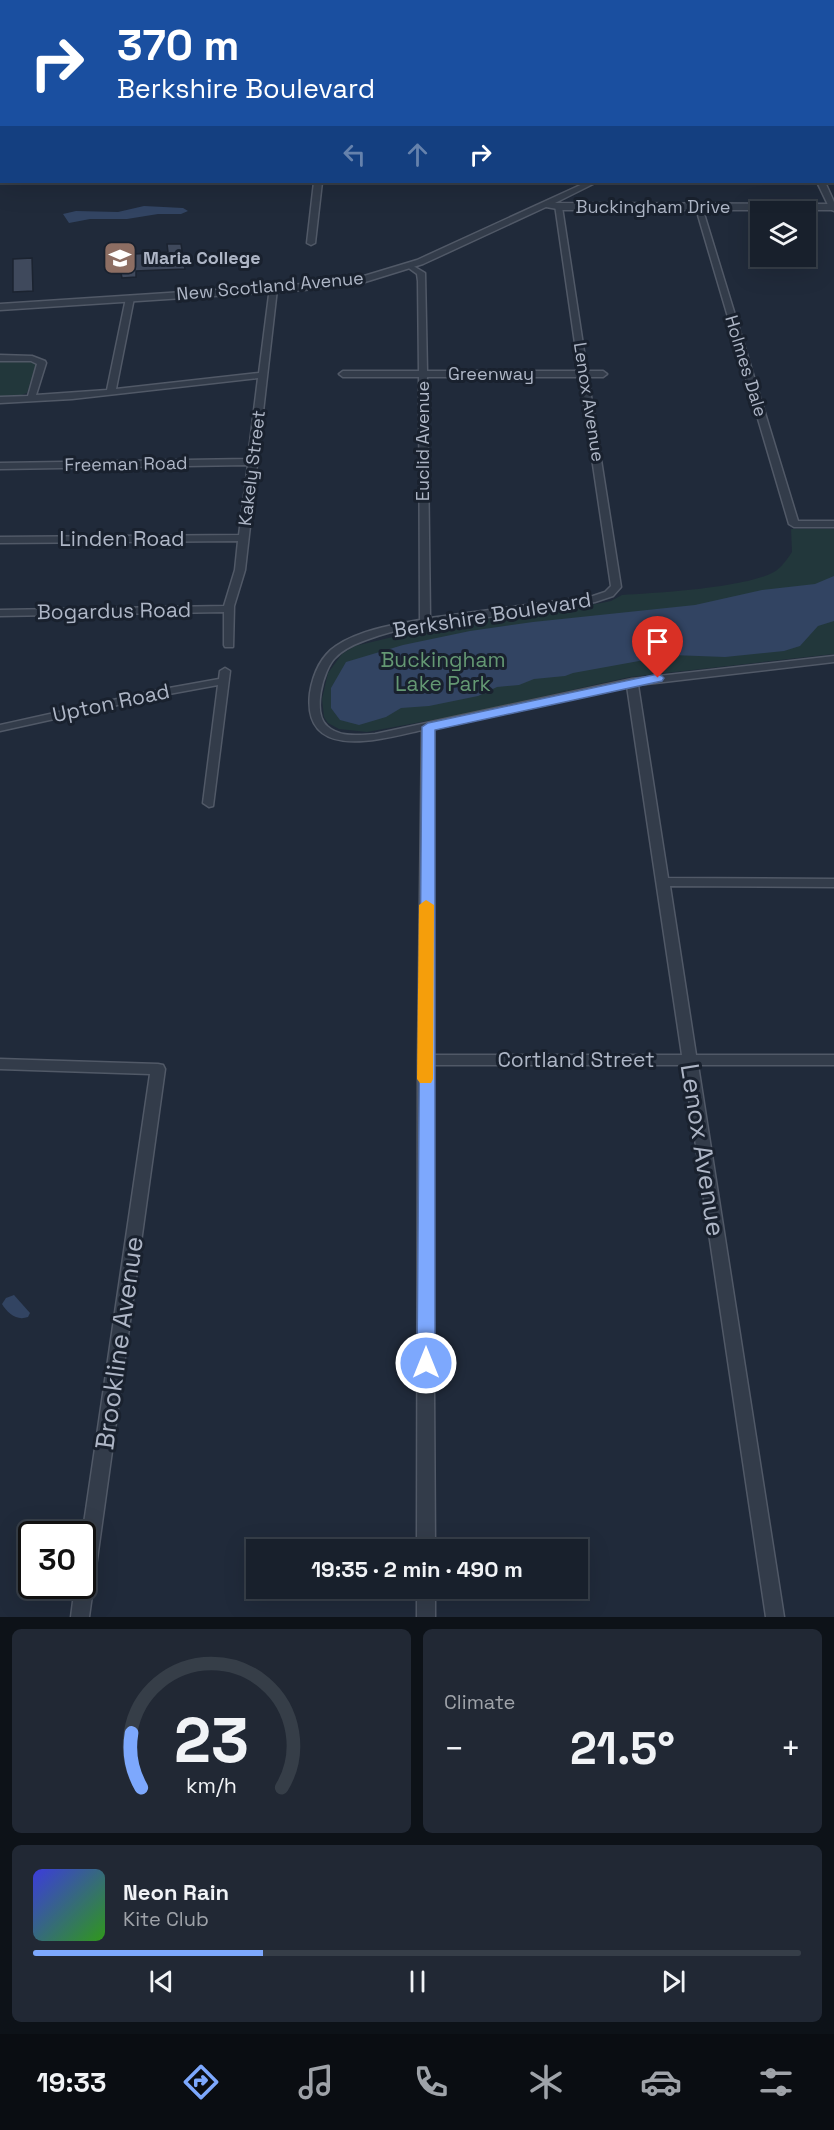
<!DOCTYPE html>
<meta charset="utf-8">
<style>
body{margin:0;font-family:"Space Grotesk",sans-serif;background:#212834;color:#f1f3f6;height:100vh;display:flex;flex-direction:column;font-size:22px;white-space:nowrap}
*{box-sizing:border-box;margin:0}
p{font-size:20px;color:#9fa3a9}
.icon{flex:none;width:33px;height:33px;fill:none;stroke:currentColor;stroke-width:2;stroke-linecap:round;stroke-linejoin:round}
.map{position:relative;height:1617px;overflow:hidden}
.panel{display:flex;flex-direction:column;gap:12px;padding:12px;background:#0d1218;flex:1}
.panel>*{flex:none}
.top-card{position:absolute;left:0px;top:0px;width:834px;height:183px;box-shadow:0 6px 24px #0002,0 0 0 2px #363e48;background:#1a4fa0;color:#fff;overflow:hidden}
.tools{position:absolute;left:750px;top:201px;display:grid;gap:12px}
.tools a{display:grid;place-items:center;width:66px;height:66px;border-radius:0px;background:#18202c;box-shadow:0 6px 24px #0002,0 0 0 2px #363e48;font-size:30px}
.speed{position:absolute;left:18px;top:1521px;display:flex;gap:12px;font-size:30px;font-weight:700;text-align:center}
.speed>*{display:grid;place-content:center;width:78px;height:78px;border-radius:50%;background:#18202c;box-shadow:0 6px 24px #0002,0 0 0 2px #363e48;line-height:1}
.speed .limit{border:3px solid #111;border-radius:9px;background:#fff;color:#111}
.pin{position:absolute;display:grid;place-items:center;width:51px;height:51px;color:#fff;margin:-62px -26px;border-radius:50% 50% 50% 0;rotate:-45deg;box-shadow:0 0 6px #0007}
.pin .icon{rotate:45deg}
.me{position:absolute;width:66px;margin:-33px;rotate:0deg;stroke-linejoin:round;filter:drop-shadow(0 0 4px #0008)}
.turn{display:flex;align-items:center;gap:21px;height:126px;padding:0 18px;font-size:27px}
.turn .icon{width:78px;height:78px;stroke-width:2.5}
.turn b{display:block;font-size:42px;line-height:51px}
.lanes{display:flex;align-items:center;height:57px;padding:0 18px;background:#0003;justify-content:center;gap:30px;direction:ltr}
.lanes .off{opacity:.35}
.big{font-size:45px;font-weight:700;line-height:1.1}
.panel .tile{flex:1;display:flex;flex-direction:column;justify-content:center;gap:9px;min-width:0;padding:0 21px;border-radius:9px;background:#212834}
.panel .dial{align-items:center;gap:0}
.dial svg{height:156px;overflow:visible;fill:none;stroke:#363e48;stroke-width:7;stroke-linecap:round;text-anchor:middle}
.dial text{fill:#f1f3f6;stroke:none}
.song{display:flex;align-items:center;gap:18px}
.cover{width:72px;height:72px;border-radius:9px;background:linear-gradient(135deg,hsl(240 70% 55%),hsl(110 70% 35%))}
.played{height:6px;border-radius:3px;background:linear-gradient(90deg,#7da8fd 30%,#363e48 30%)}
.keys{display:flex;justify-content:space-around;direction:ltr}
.heat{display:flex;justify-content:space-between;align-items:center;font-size:33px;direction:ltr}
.panel .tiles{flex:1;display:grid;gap:12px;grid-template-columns:1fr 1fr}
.tile:last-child{grid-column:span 2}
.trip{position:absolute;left:246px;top:1539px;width:342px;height:60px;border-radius:0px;background:#18202c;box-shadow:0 6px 24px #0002,0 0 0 2px #363e48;font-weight:700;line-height:60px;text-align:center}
.menu{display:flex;height:96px;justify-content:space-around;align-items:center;background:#0a0d12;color:#9fa3a9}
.menu .icon{width:42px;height:42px}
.menu .active{color:#7da8fd}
.menu b{font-size:27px;color:#f1f3f6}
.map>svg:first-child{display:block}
.green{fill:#22373b}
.water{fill:#324462}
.building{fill:#3f495c;stroke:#1b2330;stroke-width:1.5}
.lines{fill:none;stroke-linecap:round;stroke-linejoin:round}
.minor-casing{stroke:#515967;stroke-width:3}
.tertiary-casing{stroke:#515967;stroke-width:3}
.minor{fill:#333c4a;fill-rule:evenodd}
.tertiary{fill:#333c4a;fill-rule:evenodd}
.route{fill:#7da8fd;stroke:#516da4;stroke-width:1.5}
.slow{fill:#f59e0b}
.labels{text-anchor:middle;stroke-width:6;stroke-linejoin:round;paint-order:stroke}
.far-street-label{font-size:18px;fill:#aeb6c6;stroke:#19212e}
.far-poi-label{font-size:18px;font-weight:bold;fill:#aeb6c6;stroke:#19212e;text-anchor:start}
.street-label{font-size:21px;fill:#aeb6c6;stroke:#19212e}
.park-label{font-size:21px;fill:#649873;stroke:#19212e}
.near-street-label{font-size:26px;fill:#aeb6c6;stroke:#19212e}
</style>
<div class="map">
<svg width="834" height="1617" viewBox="0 0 834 1617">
<rect width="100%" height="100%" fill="#202a3a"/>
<g class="green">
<polygon points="0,361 30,361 36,364 27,393 19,396 0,397"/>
<path d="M791,529H834V654L630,677L465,714L367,732L339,729L328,723L324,717L322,699L328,673L342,654L355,646L443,625L586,606L611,601L622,595C655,593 752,588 777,570C783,565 788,558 792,552Z"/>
</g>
<g class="water">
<polygon points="144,206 183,208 188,211 181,214 158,214 127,219 90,219 69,223 63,214 76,211 118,212"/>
<polygon points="834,576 834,621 818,626 800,646 784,651 725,657 672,655 573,673 565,676 534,679 519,685 497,687 478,696 429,706 401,708 386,717 359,725 340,720 331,708 331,688 346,662 403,645 470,631 533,622 695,605 762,590 815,584"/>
<path d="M14,1295L30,1313L28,1317C17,1321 8,1314 2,1304L6,1298Z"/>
</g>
<g class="building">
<polygon points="167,244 181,244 185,269 136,271 136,277 122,278 117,255 168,252"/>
<polygon points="32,258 33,291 13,292 13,259"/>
</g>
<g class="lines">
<g class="minor-casing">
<g id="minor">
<polygon points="88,0 94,0 87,2"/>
<polygon points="174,0 180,0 173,2"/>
<rect x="253" y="0" width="6" height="2"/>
<rect x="333" y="0" width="6" height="2"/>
<rect x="412" y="0" width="6" height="2"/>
<polygon points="550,0 556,0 557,2 551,2"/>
<rect x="832" y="17" width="2" height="4"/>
<rect x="832" y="41" width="2" height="4"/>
<rect x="0" y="65" width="2" height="4"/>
<rect x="832" y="67" width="2" height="4"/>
<polygon points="314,182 322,182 315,243 311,245 307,243"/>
<polygon points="572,182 584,182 590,184 586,186"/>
<polygon points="817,182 825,182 834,202 834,211 830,209"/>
<path d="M555,205L562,207L587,371H603L607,374L603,377H588L621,587L613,596L595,602C554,609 514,614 473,619C437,623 400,627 366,640C355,644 343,649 335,658C323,670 312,713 327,726C340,738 359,735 375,734L632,679L834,656V662L638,685L668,878L834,879V887L670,886L696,1055H834V1065H698L784,1617H766L684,1065H432L435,1550H417L418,1060L422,730C382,739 302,763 310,693C313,674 321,656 336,646C360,630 392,625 420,620L419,377H343L339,374L343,371H419L418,281L417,274L406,266L410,264L425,273L427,371H579ZM427,377H580L611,586L605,592L593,596L430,618ZM627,686L682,1055H432L434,728Z"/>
<polygon points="695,205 702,207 798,521 834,521 834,527 794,527 789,524"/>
<polygon points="270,287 277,289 245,570 234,606 233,647 225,647 224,645 224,612 0,616 0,610 224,606 235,570 238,541 0,543 0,537 239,535 248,465 0,469 0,463 248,459 258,378 72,399 0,403 0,397 28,396 37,364 31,361 0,361 0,355 32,356 45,361 46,363 36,395 107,390 126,298 130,296 134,298 116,389 259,373"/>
<polygon points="225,668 230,671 213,806 209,807 203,803 218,685 158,696 0,731 0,725 158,690 219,679 220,671"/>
<polygon points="0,1059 158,1064 163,1065 165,1069 89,1617 71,1617 75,1586 82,1586 82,1537 150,1074 0,1069"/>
<rect x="417" y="1588" width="18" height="29"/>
</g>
</g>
<g class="tertiary-casing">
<g id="tertiary">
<polygon points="651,0 657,0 658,2 651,2"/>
<rect x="832" y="115" width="2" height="4"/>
<polygon points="587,182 597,182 555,203 834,204 834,210 563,210 546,207 423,264 365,282 304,290 0,310 0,304 304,284 364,276 417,260"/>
</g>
</g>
<use href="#minor" class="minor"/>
<use href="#tertiary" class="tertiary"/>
</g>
<polygon class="route" points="658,674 662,676 664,678 662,681 435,730 435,1363 433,1369 426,1371 419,1369 417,1363 422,727 428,723"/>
<polygon class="slow" points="426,900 434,905 433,1079 431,1083 420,1083 417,1079 419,905"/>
<defs>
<g id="university-square" transform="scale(1.725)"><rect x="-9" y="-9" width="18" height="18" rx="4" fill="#8d6e63" stroke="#19212e"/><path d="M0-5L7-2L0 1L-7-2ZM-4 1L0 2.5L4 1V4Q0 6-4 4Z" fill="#fff"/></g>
</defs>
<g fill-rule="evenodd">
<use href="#university-square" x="120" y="258"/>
</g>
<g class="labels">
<g class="far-street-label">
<text x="653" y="213">Buckingham Drive</text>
<text transform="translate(270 286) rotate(-5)" y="6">New Scotland Avenue</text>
<text transform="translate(746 366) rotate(73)" y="6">Holmes Dale</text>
<text x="491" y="380">Greenway</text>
<text transform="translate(589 402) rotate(81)" y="6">Lenox Avenue</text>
<text transform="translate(423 441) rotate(-90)" y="6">Euclid Avenue</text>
<text transform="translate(126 464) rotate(-1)" y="6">Freeman Road</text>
<text transform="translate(252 468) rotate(-83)" y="6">Kakely Street</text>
</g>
<g class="far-poi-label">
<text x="143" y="264">Maria College</text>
</g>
<g class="street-label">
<text x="122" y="546">Linden Road</text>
<text transform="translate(114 611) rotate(-1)" y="7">Bogardus Road</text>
<text transform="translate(492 615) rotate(-9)" y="7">Berkshire Boulevard</text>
<text transform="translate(111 703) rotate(-12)" y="7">Upton Road</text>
<text x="576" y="1067">Cortland Street</text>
</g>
<g class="park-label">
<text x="443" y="667">Buckingham<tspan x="443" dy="24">Lake Park</tspan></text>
</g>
<g class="near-street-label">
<text transform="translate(703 1150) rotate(81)" y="9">Lenox Avenue</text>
<text transform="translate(119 1343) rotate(-82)" y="9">Brookline Avenue</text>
</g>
</g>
</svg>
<div class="tools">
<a><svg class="icon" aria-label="layers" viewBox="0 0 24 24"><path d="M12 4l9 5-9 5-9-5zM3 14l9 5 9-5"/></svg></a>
</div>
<div class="speed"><div class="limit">30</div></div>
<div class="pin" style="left:658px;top:678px;background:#d93025"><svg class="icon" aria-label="arrive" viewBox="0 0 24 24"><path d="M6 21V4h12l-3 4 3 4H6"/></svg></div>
<svg class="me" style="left:426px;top:1363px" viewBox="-20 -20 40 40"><circle r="17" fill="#7da8fd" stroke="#fff" stroke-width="3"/><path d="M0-11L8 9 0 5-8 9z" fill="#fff"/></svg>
<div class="trip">19:35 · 2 min · 490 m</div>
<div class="top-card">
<div class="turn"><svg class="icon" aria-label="right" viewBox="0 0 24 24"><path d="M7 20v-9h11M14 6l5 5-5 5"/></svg><div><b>370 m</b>Berkshire Boulevard</div></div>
<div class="lanes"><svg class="icon off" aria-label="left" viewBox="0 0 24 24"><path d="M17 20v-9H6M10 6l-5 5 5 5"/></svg><svg class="icon off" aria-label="ahead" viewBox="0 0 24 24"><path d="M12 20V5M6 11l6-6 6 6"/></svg><svg class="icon" aria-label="right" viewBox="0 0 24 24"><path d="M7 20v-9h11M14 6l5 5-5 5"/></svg></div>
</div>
</div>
<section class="panel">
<div class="tiles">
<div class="tile dial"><svg viewBox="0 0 100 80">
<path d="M14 69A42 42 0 1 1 86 69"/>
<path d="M14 69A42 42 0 0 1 9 41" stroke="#7da8fd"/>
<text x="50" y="56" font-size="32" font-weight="700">23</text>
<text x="50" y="72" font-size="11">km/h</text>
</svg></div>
<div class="tile"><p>Climate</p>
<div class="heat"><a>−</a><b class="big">21.5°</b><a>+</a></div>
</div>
<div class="tile">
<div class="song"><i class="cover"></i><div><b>Neon Rain</b><p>Kite Club</p></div></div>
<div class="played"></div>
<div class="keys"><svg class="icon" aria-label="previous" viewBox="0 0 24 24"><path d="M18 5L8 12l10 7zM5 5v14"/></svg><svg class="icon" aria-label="pause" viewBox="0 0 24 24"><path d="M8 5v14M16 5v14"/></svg><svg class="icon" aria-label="next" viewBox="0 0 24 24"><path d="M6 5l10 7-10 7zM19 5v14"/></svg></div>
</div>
</div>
</section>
<nav class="menu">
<b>19:33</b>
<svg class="icon active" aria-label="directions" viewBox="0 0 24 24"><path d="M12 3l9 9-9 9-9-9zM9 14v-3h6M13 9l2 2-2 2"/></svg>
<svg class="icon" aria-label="music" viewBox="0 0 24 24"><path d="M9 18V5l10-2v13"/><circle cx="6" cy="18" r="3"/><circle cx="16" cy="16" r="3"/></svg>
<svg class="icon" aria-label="phone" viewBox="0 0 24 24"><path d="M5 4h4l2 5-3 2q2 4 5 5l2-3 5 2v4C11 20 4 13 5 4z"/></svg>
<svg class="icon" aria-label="climate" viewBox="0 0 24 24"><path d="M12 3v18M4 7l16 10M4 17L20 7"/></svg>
<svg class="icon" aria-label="car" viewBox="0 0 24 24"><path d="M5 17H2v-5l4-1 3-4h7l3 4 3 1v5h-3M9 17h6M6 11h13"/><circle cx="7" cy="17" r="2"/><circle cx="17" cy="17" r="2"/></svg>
<svg class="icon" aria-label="filters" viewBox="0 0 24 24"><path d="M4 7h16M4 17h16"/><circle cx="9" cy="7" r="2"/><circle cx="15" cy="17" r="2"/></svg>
</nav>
